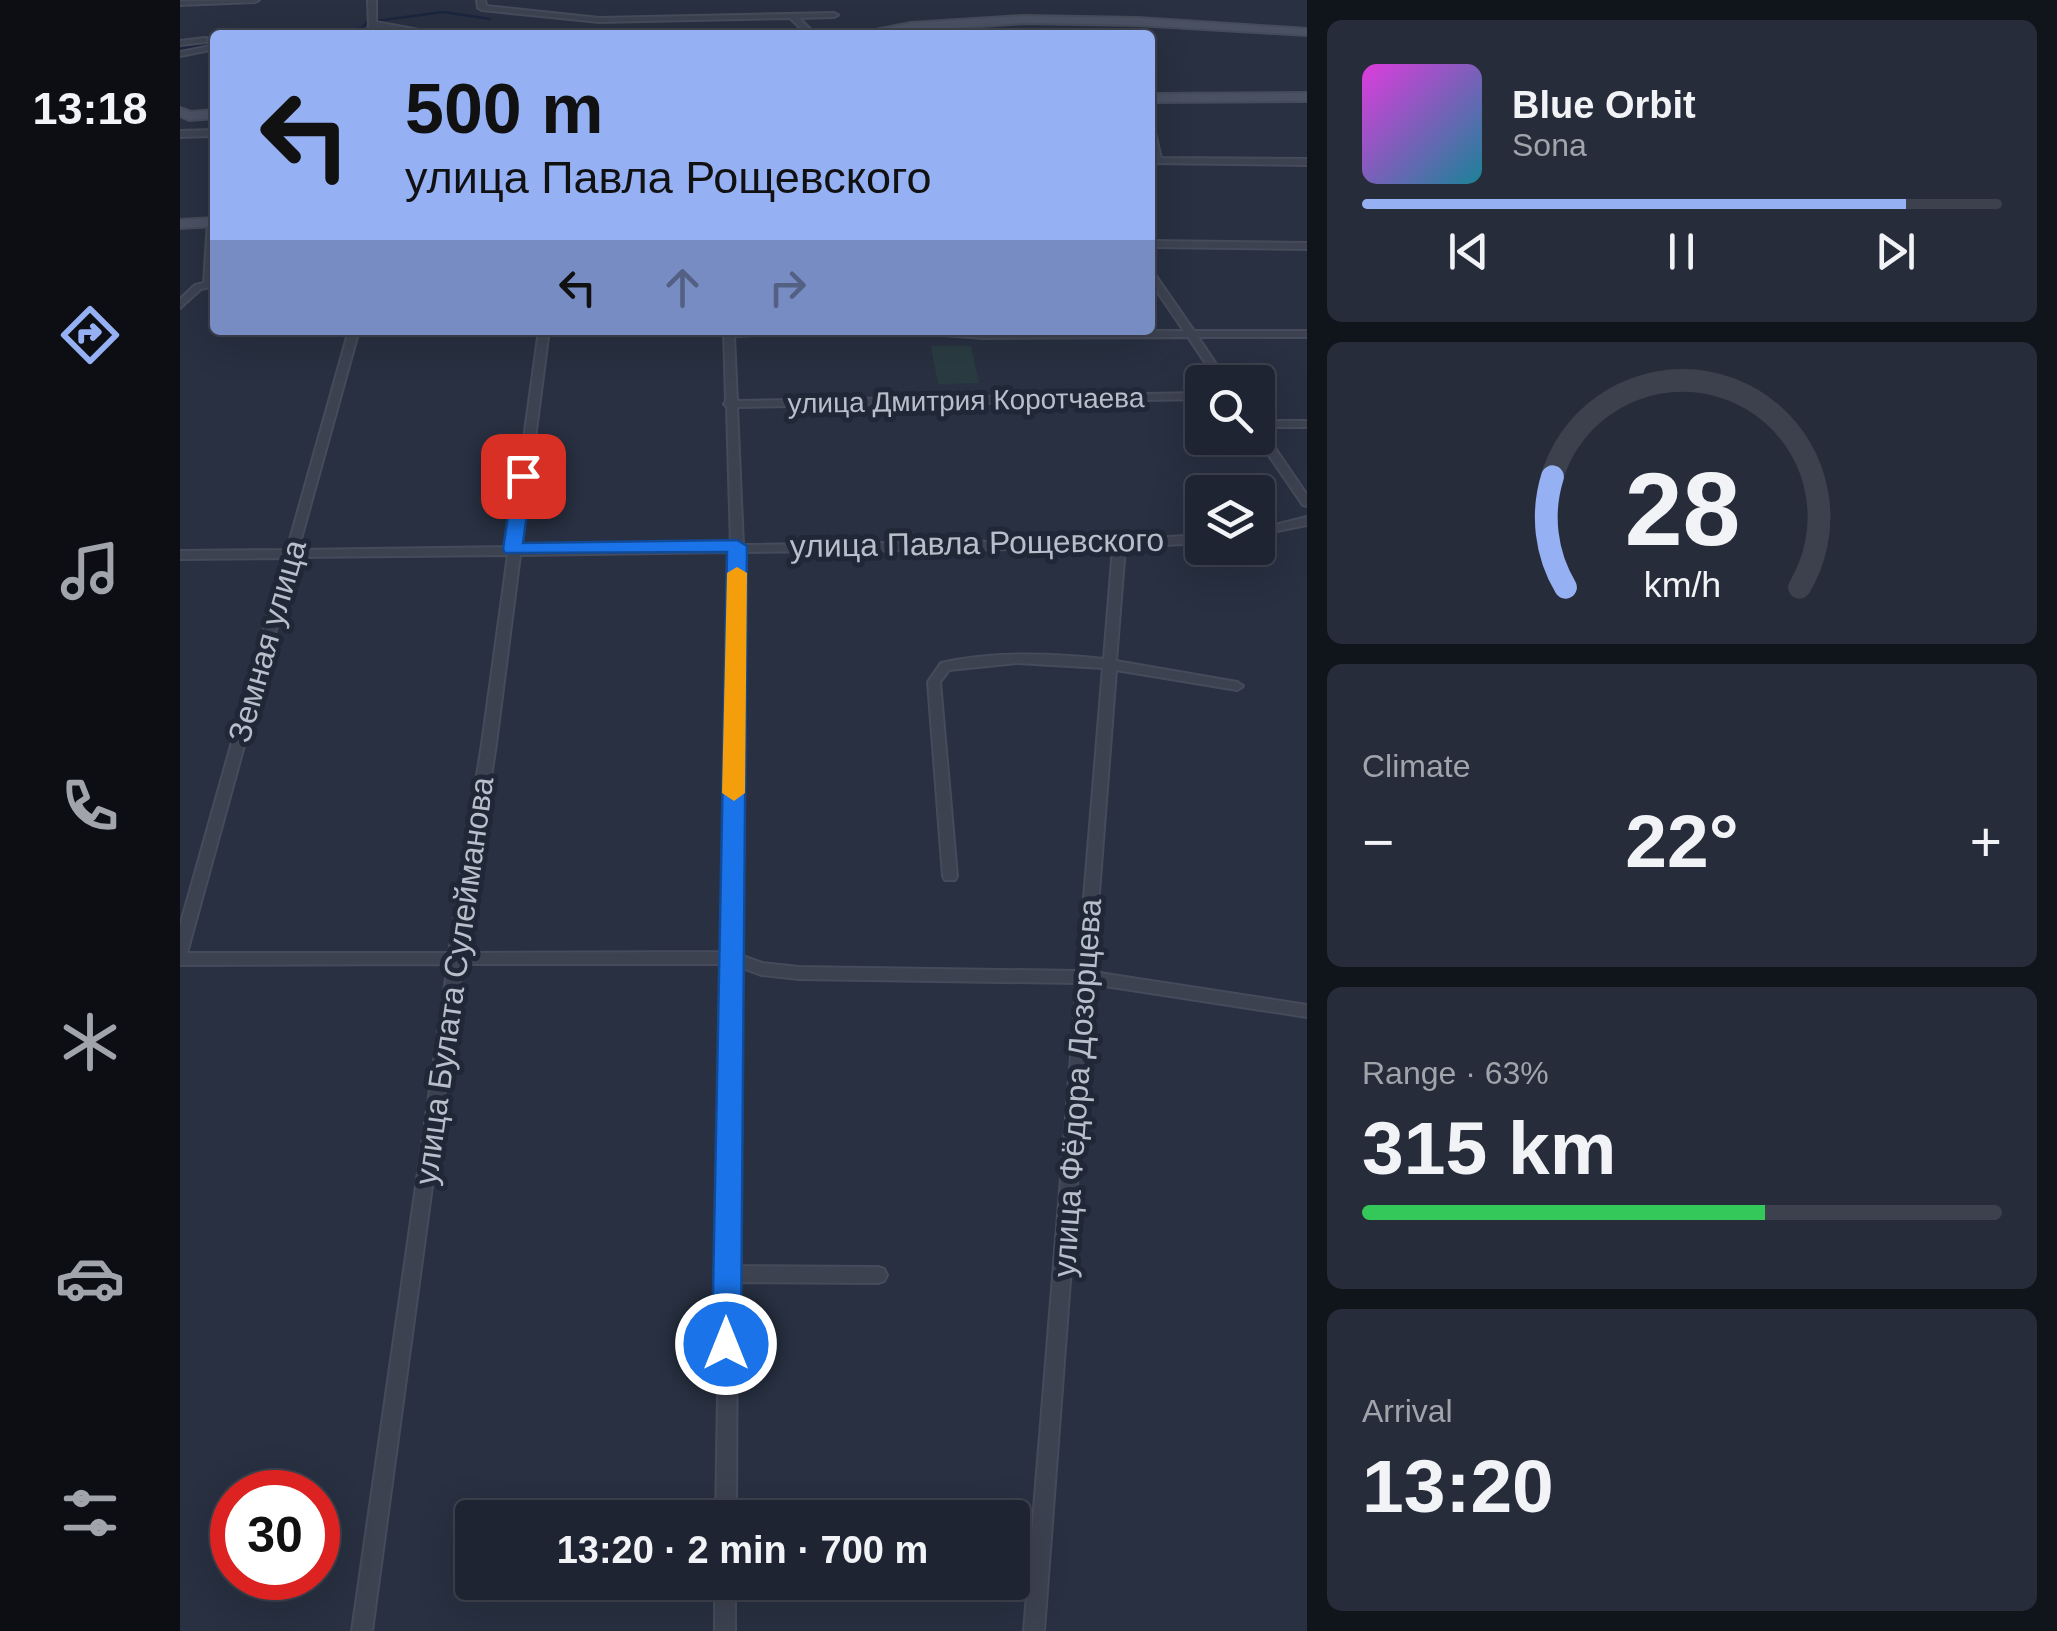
<!DOCTYPE html>
<meta charset="utf-8">
<style>
body{margin:0;font-family:Helvetica,sans-serif;background:#262c39;color:#f1f3f6;height:100vh;display:flex;flex-direction:column;font-size:38px;white-space:nowrap}
*{box-sizing:border-box;margin:0}
p{font-size:32px;color:#a1a4ab}
.icon{flex:none;width:55px;height:55px;fill:none;stroke:currentColor;stroke-width:2;stroke-linecap:round;stroke-linejoin:round}
.map{position:relative;flex:1;overflow:hidden}
.panel{display:flex;flex-direction:column;gap:20px;padding:20px;background:#10141b;width:750px}
.panel>*{flex:none}
.guide{position:absolute;left:30px;top:30px;width:945px;height:305px;border-radius:10px;box-shadow:0 10px 40px #0002,0 0 0 2px #3c414d;background:#95b0f3;color:#111;overflow:hidden}
.tools{position:absolute;left:1005px;top:365px;display:grid;gap:20px}
.tools a{display:grid;place-items:center;width:90px;height:90px;border-radius:10px;background:#1e2431;box-shadow:0 10px 40px #0002,0 0 0 2px #3c414d;font-size:50px}
.speed{position:absolute;left:30px;top:1470px;display:flex;gap:20px;font-size:50px;font-weight:700;text-align:center}
.speed>*{display:grid;place-content:center;width:130px;height:130px;border-radius:50%;background:#1e2431;box-shadow:0 10px 40px #0002,0 0 0 2px #3c414d;line-height:1}
.speed .limit{border:15px solid #d22;background:#fff;color:#111}
.pin{position:absolute;display:grid;place-items:center;width:85px;height:85px;color:#fff;margin:-42px;border-radius:20px;box-shadow:0 5px 15px #0006}
.me{position:absolute;width:110px;margin:-55px;rotate:0deg;stroke-linejoin:round;filter:drop-shadow(0 0 8px #0008)}
.turn{display:flex;align-items:center;gap:35px;height:210px;padding:0 30px;font-size:45px}
.turn .icon{width:130px;height:130px;stroke-width:2.5}
.turn b{display:block;font-size:70px;line-height:85px}
.lanes{display:flex;align-items:center;height:95px;padding:0 30px;background:#0003;justify-content:center;gap:50px;direction:ltr}
.lanes .off{opacity:.35}
.big{font-size:75px;font-weight:600;line-height:1.1}
.panel .tile{flex:1;display:flex;flex-direction:column;justify-content:center;gap:15px;min-width:0;padding:0 35px;border-radius:15px;background:#262c39}
.panel .dial{align-items:center;gap:0}
.dial svg{height:260px;overflow:visible;fill:none;stroke:#3c414d;stroke-width:7;stroke-linecap:round;text-anchor:middle}
.dial text{fill:#f1f3f6;stroke:none}
.song{display:flex;align-items:center;gap:30px}
.cover{width:120px;height:120px;border-radius:15px;background:linear-gradient(135deg,hsl(300 70% 55%),hsl(190 70% 35%))}
.played{height:10px;border-radius:5px;background:linear-gradient(90deg,#95b0f3 85%,#3c414d 85%)}
.keys{display:flex;justify-content:space-around;direction:ltr}
.heat{display:flex;justify-content:space-between;align-items:center;font-size:55px;direction:ltr}
.charge{height:15px;border-radius:8px;background:linear-gradient(90deg,#34c759 63%,#3c414d 0)}
.trip{position:absolute;left:275px;top:1500px;width:575px;height:100px;border-radius:10px;background:#1e2431;box-shadow:0 10px 40px #0002,0 0 0 2px #3c414d;font-weight:600;line-height:100px;text-align:center}
main{display:flex;flex:1;min-height:0}
.tabs{display:flex;flex-direction:column;width:180px;justify-content:space-around;align-items:center;background:#0c0e14;color:#a1a4ab}
.tabs .icon{width:70px;height:70px}
.tabs .active{color:#95b0f3}
.tabs b{font-size:45px;color:#f1f3f6}
.map>svg:first-child{display:block}
.green{fill:#2a3c42}
.lines{fill:none;stroke-linecap:round;stroke-linejoin:round}
.stream{stroke:#1b263e;stroke-width:2.5}
.street-casing{stroke:#454b5a;stroke-width:4}
.secondary-casing{stroke:#454b5a;stroke-width:4}
.street{fill:#3c4250;fill-rule:evenodd}
.secondary{fill:#4a5163;fill-rule:evenodd}
.route{fill:#1a73e8;stroke:#114b97;stroke-width:2.5}
.slow{fill:#f59e0b}
.labels{text-anchor:middle;stroke-width:10;stroke-linejoin:round;paint-order:stroke}
.far-street-label{font-size:28px;fill:#b9becb;stroke:#202736}
.street-label{font-size:32px;fill:#b9becb;stroke:#202736}
</style>
<main>
<nav class="tabs">
<b>13:18</b>
<svg class="icon active" aria-label="directions" viewBox="0 0 24 24"><path d="M12 3l9 9-9 9-9-9zM9 14v-3h6M13 9l2 2-2 2"/></svg>
<svg class="icon" aria-label="music" viewBox="0 0 24 24"><path d="M9 18V5l10-2v13"/><circle cx="6" cy="18" r="3"/><circle cx="16" cy="16" r="3"/></svg>
<svg class="icon" aria-label="phone" viewBox="0 0 24 24"><path d="M5 4h4l2 5-3 2q2 4 5 5l2-3 5 2v4C11 20 4 13 5 4z"/></svg>
<svg class="icon" aria-label="climate" viewBox="0 0 24 24"><path d="M12 3v18M4 7l16 10M4 17L20 7"/></svg>
<svg class="icon" aria-label="car" viewBox="0 0 24 24"><path d="M5 17H2v-5l4-1 3-4h7l3 4 3 1v5h-3M9 17h6M6 11h13"/><circle cx="7" cy="17" r="2"/><circle cx="17" cy="17" r="2"/></svg>
<svg class="icon" aria-label="filters" viewBox="0 0 24 24"><path d="M4 7h16M4 17h16"/><circle cx="9" cy="7" r="2"/><circle cx="15" cy="17" r="2"/></svg>
</nav>
<div class="map">
<svg width="1127" height="1631" viewBox="0 0 1127 1631">
<rect width="100%" height="100%" fill="#283041"/>
<polygon class="green" points="751,346 791,346 799,383 758,384"/>
<g class="lines">
<g class="stream">
<polyline points="196,21 263,12 310,19"/>
<polyline points="147,35 182,28 187,22"/>
<polyline points="0,49 35,43"/>
</g>
<g class="street-casing">
<g id="street">
<polygon points="79,0 75,2 0,5 0,1"/>
<polygon points="188,0 196,0 196,22 265,35 247,35 197,27 197,35 166,35 189,29"/>
<polygon points="297,0 305,0 306,6 419,18 654,13 658,15 654,17 619,18 636,35 628,35 610,18 419,22 302,10 298,8"/>
<polygon points="24,38 27,38 27,42 0,45 0,41"/>
<polygon points="35,45 35,49 0,56 0,52"/>
<polygon points="970,126 974,129 981,158 1127,159 1127,165 970,163 970,157 972,157"/>
<polygon points="35,130 35,136 0,137 0,131"/>
<polygon points="28,221 35,222 35,286 21,289 0,308 0,299 15,285 24,283"/>
<polygon points="970,241 1127,243 1127,249 970,247"/>
<polygon points="970,271 973,272 1014,331 1127,331 1127,337 1018,337 1048,382 1038,382 1008,337 803,338 737,333 732,330 1004,331 970,281"/>
<path d="M169,330H179L118,550L329,547L359,330H369L341,547L551,545L547,407L544,404L546,401L544,330H621L616,333L554,336L557,401L1022,393V399L557,407L563,545L939,540L1022,535V543L945,547L936,661L1057,682L1063,686L1057,690L936,670L913,972L1127,1005V1017L912,984L864,1631H844L897,983L619,979L581,975L560,967L557,1266L698,1267L704,1269L707,1275L704,1281L698,1283L557,1282L556,1518H536L540,1278L538,1274L540,1270L545,964H282L192,1631H172L268,964L0,965V926L104,558L0,559V551L107,550ZM933,548L924,659C870,653 814,651 761,663L748,682L763,876L765,880H775L777,876L760,682L769,670L837,663L923,668L898,971L619,967L582,963L560,955L563,552ZM551,552L545,952L284,953L316,744L340,555ZM328,555L302,744L269,953H7L116,557Z"/>
<rect x="1078" y="421" width="49" height="6"/>
<polygon points="1078,428 1082,429 1127,495 1127,506 1123,505 1077,438"/>
<polygon points="1127,517 1127,525 1078,535 1078,529"/>
<rect x="535" y="1582" width="20" height="49"/>
</g>
</g>
<g class="secondary-casing">
<g id="secondary">
<polygon points="844,16 958,18 1127,29 1127,35 958,25 844,23 670,35 731,23"/>
<polygon points="1127,93 1127,101 970,102 970,94"/>
<polygon points="0,108 11,112 35,110 35,118 9,120 0,116"/>
<polygon points="35,218 35,226 0,228 0,220"/>
</g>
</g>
<use href="#street" class="street"/>
<use href="#secondary" class="secondary"/>
</g>
<polygon class="route" points="343,470 352,476 343,543 557,540 567,546 561,1344 557,1354 546,1358 536,1354 532,1344 547,552 325,553 323,549 334,476"/>
<polygon class="slow" points="557,567 567,573 565,793 554,801 542,793 547,573"/>
<g class="labels">
<g class="far-street-label">
<text transform="translate(786 400) rotate(-1)" y="10">улица Дмитрия Коротчаева</text>
</g>
<g class="street-label">
<text transform="translate(797 543) rotate(-1)" y="11">улица Павла Рощевского</text>
<text transform="translate(87 641) rotate(-74)" y="11">Земная улица</text>
<text transform="translate(274 981) rotate(-82)" y="11">улица Булата Сулейманова</text>
<text transform="translate(897 1088) rotate(-86)" y="11">улица Фёдора Дозорцева</text>
</g>
</g>
</svg>
<div class="tools">
<a><svg class="icon" aria-label="search" viewBox="0 0 24 24"><circle cx="10" cy="10" r="6"/><path d="M15 15l6 6"/></svg></a>
<a><svg class="icon" aria-label="layers" viewBox="0 0 24 24"><path d="M12 4l9 5-9 5-9-5zM3 14l9 5 9-5"/></svg></a>
</div>
<div class="speed"><div class="limit">30</div></div>
<div class="pin" style="left:343px;top:476px;background:#d93025"><svg class="icon" aria-label="arrive" viewBox="0 0 24 24"><path d="M6 21V4h12l-3 4 3 4H6"/></svg></div>
<svg class="me" style="left:546px;top:1344px" viewBox="-20 -20 40 40"><circle r="17" fill="#1a73e8" stroke="#fff" stroke-width="3"/><path d="M0-11L8 9 0 5-8 9z" fill="#fff"/></svg>
<div class="trip">13:20 · 2 min · 700 m</div>
<div class="guide">
<div class="turn"><svg class="icon" aria-label="left" viewBox="0 0 24 24"><path d="M17 20v-9H6M10 6l-5 5 5 5"/></svg><div><b>500 m</b>улица Павла Рощевского</div></div>
<div class="lanes"><svg class="icon" aria-label="left" viewBox="0 0 24 24"><path d="M17 20v-9H6M10 6l-5 5 5 5"/></svg><svg class="icon off" aria-label="ahead" viewBox="0 0 24 24"><path d="M12 20V5M6 11l6-6 6 6"/></svg><svg class="icon off" aria-label="right" viewBox="0 0 24 24"><path d="M7 20v-9h11M14 6l5 5-5 5"/></svg></div>
</div>
</div>
<section class="panel">
<div class="tile">
<div class="song"><i class="cover"></i><div><b>Blue Orbit</b><p>Sona</p></div></div>
<div class="played"></div>
<div class="keys"><svg class="icon" aria-label="previous" viewBox="0 0 24 24"><path d="M18 5L8 12l10 7zM5 5v14"/></svg><svg class="icon" aria-label="pause" viewBox="0 0 24 24"><path d="M8 5v14M16 5v14"/></svg><svg class="icon" aria-label="next" viewBox="0 0 24 24"><path d="M6 5l10 7-10 7zM19 5v14"/></svg></div>
</div>
<div class="tile dial"><svg viewBox="0 0 100 80">
<path d="M14 69A42 42 0 1 1 86 69"/>
<path d="M14 69A42 42 0 0 1 10 35" stroke="#95b0f3"/>
<text x="50" y="56" font-size="32" font-weight="700">28</text>
<text x="50" y="72" font-size="11">km/h</text>
</svg></div>
<div class="tile"><p>Climate</p>
<div class="heat"><a>−</a><b class="big">22°</b><a>+</a></div>
</div>
<div class="tile"><p>Range · 63%</p><b class="big">315 km</b><div class="charge"></div></div>
<div class="tile"><p>Arrival</p><b class="big">13:20</b></div>
</section>
</main>
